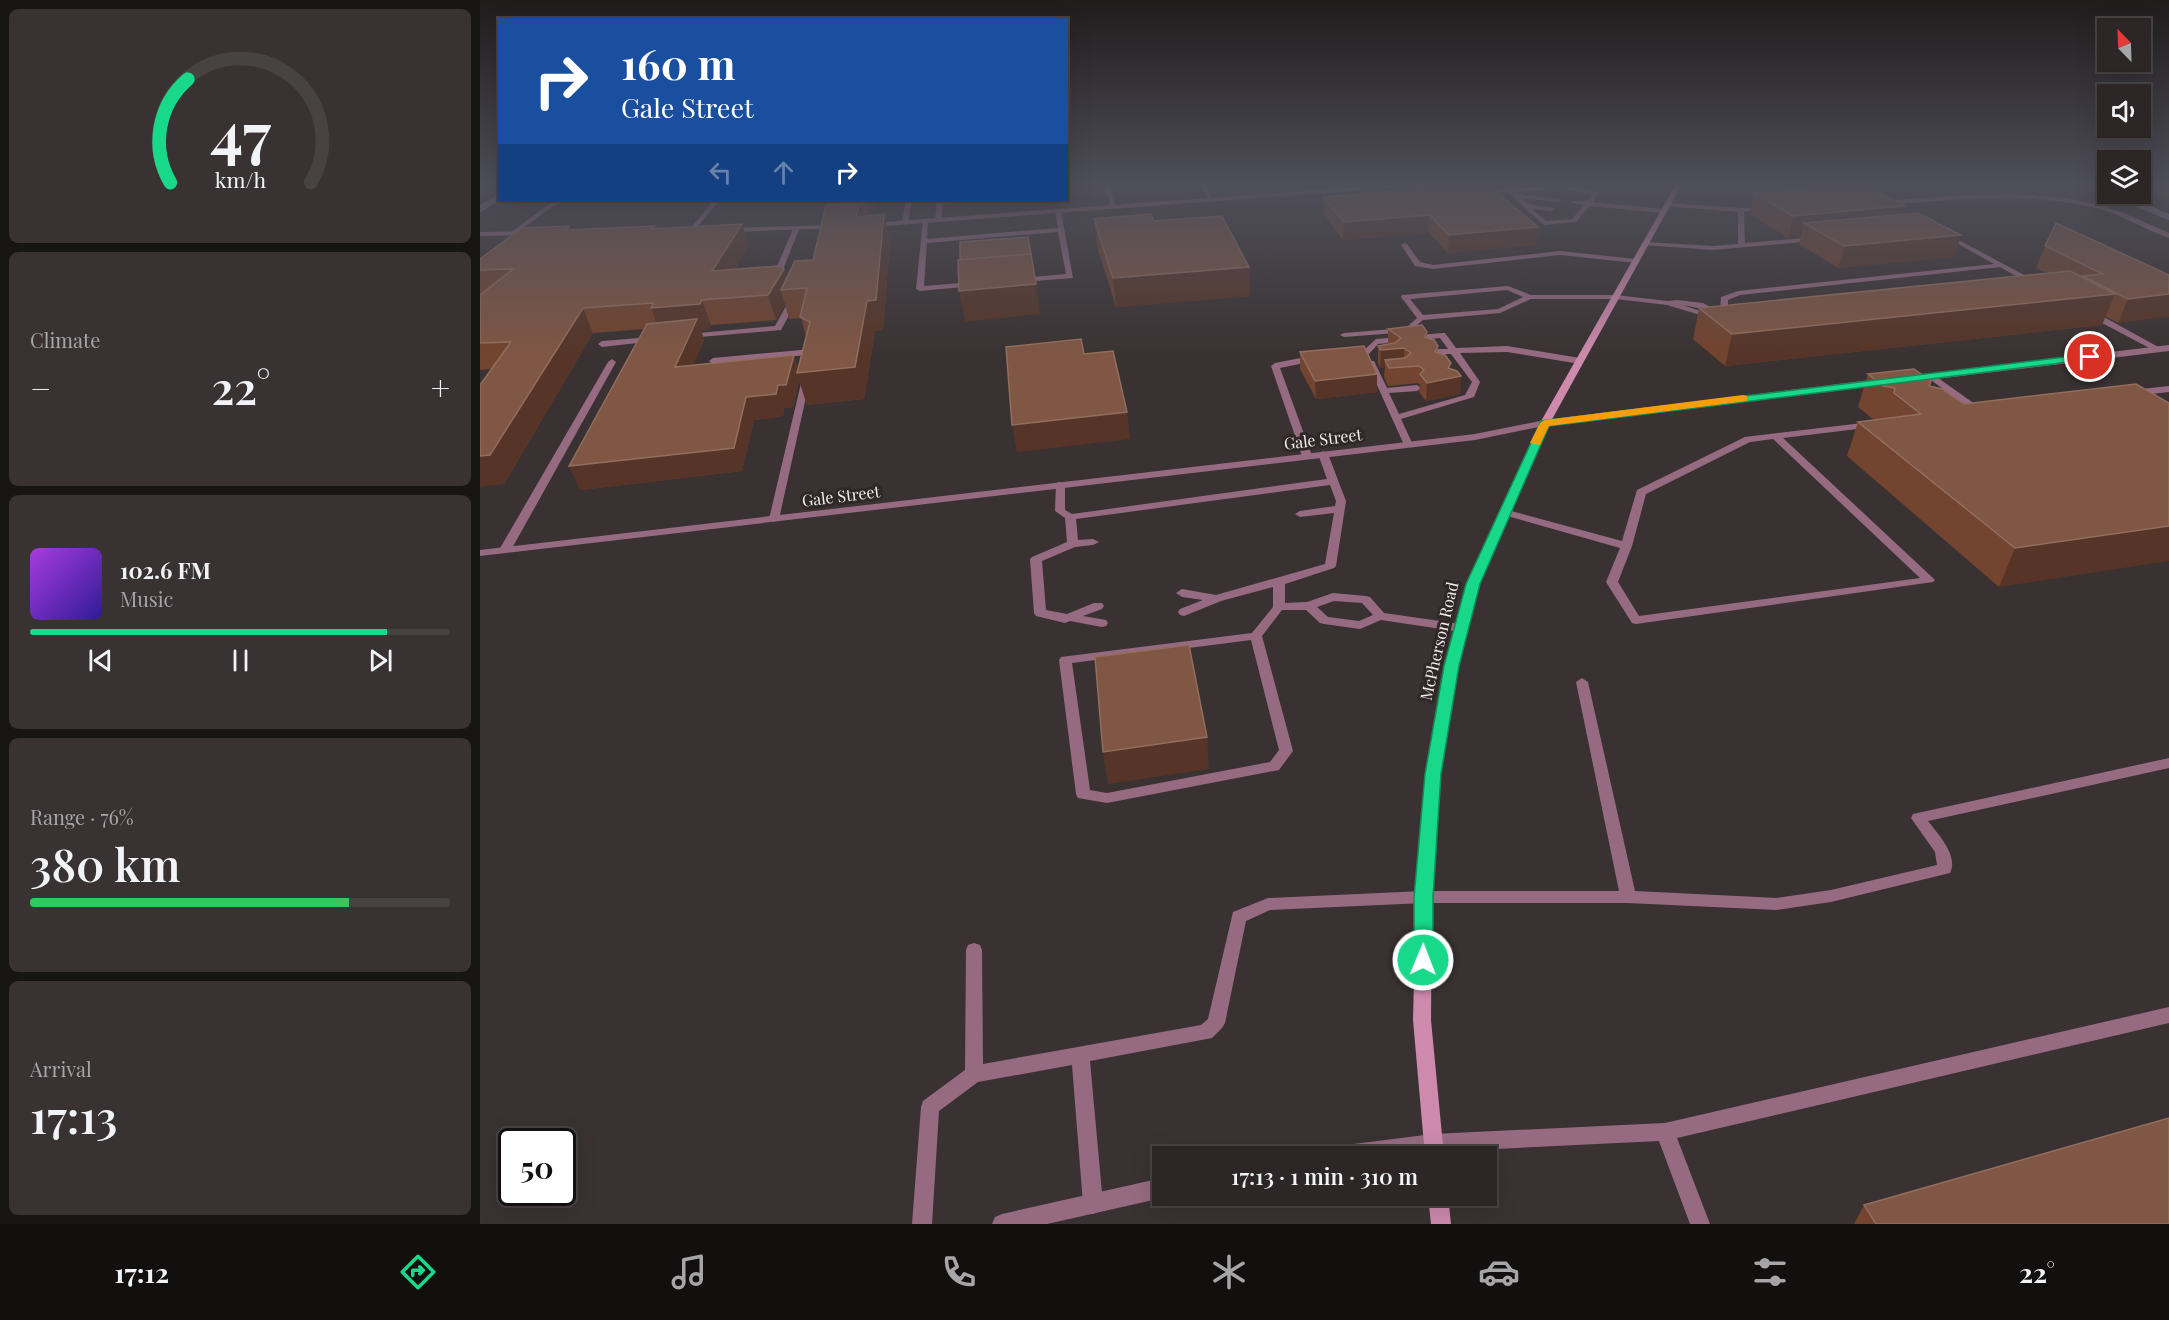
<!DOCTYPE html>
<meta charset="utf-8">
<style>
body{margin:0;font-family:"Playfair Display",serif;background:#383232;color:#f1f3f6;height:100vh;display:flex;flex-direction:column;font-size:22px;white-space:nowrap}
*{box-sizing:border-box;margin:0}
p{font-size:20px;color:#a6a5a7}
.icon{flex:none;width:33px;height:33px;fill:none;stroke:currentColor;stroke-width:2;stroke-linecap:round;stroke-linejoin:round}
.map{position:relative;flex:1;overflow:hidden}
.sheet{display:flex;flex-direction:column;gap:9px;padding:9px;background:#181515;width:480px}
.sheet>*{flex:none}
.hud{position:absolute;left:18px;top:18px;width:570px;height:183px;border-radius:0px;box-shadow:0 6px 24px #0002,0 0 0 2px #484343;background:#1a4fa0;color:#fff;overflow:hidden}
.needle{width:39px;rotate:337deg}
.tools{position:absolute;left:1617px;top:18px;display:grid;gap:12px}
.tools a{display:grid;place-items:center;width:54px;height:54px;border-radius:0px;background:#2c2626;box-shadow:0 6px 24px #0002,0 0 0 2px #484343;font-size:30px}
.speed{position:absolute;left:18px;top:1128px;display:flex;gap:12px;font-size:30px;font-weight:700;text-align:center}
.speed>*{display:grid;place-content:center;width:78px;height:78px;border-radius:50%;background:#2c2626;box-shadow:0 6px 24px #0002,0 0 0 2px #484343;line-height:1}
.speed .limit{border:3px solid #111;border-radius:9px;background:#fff;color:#111}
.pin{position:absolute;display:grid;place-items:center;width:51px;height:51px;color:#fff;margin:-26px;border:3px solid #fff;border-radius:50%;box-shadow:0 2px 6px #0007}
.me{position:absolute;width:66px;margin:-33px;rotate:1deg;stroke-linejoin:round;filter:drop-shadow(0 0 4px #0008)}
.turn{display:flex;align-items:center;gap:21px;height:126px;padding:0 24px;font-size:27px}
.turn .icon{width:78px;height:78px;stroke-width:2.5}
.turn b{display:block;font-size:42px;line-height:51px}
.lanes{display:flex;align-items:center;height:57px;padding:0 24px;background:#0003;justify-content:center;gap:30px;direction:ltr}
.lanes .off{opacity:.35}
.big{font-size:45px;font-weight:600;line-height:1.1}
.sheet .tile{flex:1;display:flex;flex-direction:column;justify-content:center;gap:9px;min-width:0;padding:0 21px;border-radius:9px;background:#383232}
.sheet .dial{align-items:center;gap:0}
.dial svg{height:156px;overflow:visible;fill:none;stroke:#484343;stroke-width:7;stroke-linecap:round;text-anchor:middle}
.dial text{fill:#f1f3f6;stroke:none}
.song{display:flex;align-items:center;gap:18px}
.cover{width:72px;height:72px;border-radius:9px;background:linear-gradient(135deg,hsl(280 70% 55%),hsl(250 70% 35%))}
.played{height:6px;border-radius:3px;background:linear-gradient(90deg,#18d989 85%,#484343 85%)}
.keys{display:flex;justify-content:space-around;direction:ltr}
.heat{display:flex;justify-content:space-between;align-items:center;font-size:33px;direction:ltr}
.charge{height:9px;border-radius:4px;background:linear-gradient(90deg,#34c759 76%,#484343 0)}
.trip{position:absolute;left:672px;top:1146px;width:345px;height:60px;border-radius:0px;background:#2c2626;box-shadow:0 6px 24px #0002,0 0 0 2px #484343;font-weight:600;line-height:60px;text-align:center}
.menu{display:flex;height:96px;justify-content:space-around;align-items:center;background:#120f0f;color:#a6a5a7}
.menu .icon{width:42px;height:42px}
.menu .selected{color:#18d989}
.menu b{font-size:27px;color:#f1f3f6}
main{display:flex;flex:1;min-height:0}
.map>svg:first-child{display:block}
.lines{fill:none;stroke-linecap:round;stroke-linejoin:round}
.stream{stroke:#8c7491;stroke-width:6}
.service{fill:#966b81;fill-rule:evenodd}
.minor{fill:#966b81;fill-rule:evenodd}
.tertiary{fill:#966b81;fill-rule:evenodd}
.secondary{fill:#cd8aad;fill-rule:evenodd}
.wall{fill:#73442f;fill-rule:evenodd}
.shaded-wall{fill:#563528}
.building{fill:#805644;stroke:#926e5e;stroke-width:1.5}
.route{fill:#18d989;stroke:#108d59;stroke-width:1.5}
.slow{fill:#f59e0b}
.labels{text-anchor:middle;stroke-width:6;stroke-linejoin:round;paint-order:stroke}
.street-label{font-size:16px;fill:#f2eded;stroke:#302828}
</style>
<main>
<section class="sheet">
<div class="tile dial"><svg viewBox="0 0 100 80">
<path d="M14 69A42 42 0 1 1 86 69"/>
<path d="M14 69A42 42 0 0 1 23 16" stroke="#18d989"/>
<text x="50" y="56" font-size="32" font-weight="700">47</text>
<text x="50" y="72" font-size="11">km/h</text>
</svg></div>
<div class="tile"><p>Climate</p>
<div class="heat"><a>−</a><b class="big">22°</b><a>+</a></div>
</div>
<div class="tile">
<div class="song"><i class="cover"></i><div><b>102.6 FM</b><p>Music</p></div></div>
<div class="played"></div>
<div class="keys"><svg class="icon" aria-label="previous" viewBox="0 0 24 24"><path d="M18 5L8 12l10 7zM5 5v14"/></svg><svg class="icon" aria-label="pause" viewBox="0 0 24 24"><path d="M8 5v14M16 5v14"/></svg><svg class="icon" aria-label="next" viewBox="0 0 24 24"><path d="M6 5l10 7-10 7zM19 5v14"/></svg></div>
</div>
<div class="tile"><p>Range · 76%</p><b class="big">380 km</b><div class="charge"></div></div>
<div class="tile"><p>Arrival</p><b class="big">17:13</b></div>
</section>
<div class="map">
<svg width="1689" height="1224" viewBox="0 0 1689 1224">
<rect width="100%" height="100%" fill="#3a3232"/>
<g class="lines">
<g class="stream">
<polyline points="1609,184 1628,191"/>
<polyline points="1633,194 1689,217"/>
<polyline points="0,209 20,196"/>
</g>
<g class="service">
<polygon points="624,184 630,184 636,208 631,207"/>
<path d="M1019,184H1025L1030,188L1085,185L1118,193L1113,202L1183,209L1186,211L1183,213L1110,206L1096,222L1064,225L1027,192L1003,194L1000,192L1024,189ZM1085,189L1112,195L1107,201H1092V203L1104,205L1092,219L1066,221L1052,209L1072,211L1075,209L1074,208L1048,204L1041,198L1078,202L1081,200L1080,199L1037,194L1034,192Z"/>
<path d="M1534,194L1586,198L1614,204L1644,213L1689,233V238C1663,229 1639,213 1612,207C1543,191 1473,200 1404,205L1401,203L1404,201L1482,195Z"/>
<polygon points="31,200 82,200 32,236 30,235 30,233 72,202 33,203 31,202"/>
<polygon points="234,200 240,200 213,232 209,232 209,230"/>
<polygon points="426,200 432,200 428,222 425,224 422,222"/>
<polygon points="457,200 496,200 493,202 463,204 461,220 458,222 455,220"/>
<polygon points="1187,203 1261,208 1289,207 1290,208 1264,212 1265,243 1335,237 1338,239 1335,241 1233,250 1163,245 1161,244 1165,242 1233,246 1258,244 1258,212 1185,206 1185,204"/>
<polygon points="578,209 581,211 593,278 541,282 537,280 541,278 586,274 578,232 447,243 444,286 494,282 498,284 494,286 440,291 436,289 443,220 448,221 447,239 578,228 575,211"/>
<polygon points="316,227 319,229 299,280 292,282 291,280 313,229"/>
<polygon points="1475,238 1559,283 1552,285 1520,267 1260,295 1248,300 1248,310 1254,312 1254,316 1248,316 1240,311 1241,297 1258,291 1514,264 1473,241 1472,240"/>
<polygon points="925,243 927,244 940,262 953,265 1080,251 1156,259 1160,261 1156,263 1080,255 953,269 935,266 921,245"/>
<path d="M1028,286L1051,295H1136L1188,301L1197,300L1223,303L1236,310L1217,314L1187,305L1136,299H1051L1020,313L943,320L928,332L864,337L860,335L864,333L926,328L937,318L921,297L922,295ZM1027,290L1043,297L1018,309L943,315L930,299ZM1203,305L1223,309L1217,310Z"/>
<polygon points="312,295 319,297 301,330 208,338 204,336 208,334 295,326"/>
<polygon points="1607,311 1613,311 1682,349 1675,351 1607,315"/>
<polygon points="962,333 965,333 976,348 1027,346 1100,358 1104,361 1100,364 1027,352 980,353 1000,382 994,397 921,419 933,445 931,447 925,447 887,363 888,361 894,361 907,388 937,385 941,388 937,391 909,393 919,414 985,395 992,382 971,354 946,354 945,352 949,349 968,349 960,338 898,344 889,354 882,352 896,339"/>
<polygon points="172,337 176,339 175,341 122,347 118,344 122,341"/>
<polygon points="332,349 336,352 334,358 331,359 327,355 233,364 229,361 233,358"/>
<polygon points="836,355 840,358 839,360 800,368 832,456 827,459 822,456 791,366 795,363"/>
<polygon points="132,359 136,362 31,550 25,553 21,552 19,550 128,362"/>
<polygon points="1451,373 1502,409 1502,413 1496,413 1448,378 1448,374"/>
<polygon points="326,376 330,379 299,519 294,522 289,519 322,379"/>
<polygon points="1689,386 1689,392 1653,396 1648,393 1653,390"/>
<path d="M1391,422L1394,423V427L1303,438L1453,578L1455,580L1453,582L1156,624L1152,623L1126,582L1140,548L1020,514L1019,512L1024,509L1142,541L1157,490L1265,437ZM1293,439L1440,578L1159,616L1138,582L1152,546L1166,494L1270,442Z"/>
<path d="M843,451L848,454L866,501L856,566L854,568L805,584V603L827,602L853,593L886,596L890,597L904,613L981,624L985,625L987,628L985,631L981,632L901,620L880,629L844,624L840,623L826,610H802L782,636L813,751L799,770L627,803L598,798L596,794L579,660L581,657L772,633L793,607V587L741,601L704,616L700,615L698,612L700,609L723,600L702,597L696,593L702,589L736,595L845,564L854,513L820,517L815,514L820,511L855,506L856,501L850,485L596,519L598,540L613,539L619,542L613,545L595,547L562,561L566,610L587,614L614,603H622L624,606L622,609L603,616L626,620L628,623L626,626L622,627L590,621L585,623L556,616L554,613L550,559L552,557L587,542L585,518L575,511L576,483L580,482L585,485V510L592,514L847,479L838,454ZM854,601L882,603L893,615L879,621L848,617L837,607ZM771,640L799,750L790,762L627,793L610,790L592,663Z"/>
<path d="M1102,678L1108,682L1155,891L1297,898L1351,890L1457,865L1455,852L1431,818L1433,814L1689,758V768L1448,821C1458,834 1479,856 1470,873L1351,902L1297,910L1148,903H944L790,910L766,921L745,1023L742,1028L732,1038L610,1061L623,1204L620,1211L613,1214L606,1211L603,1204L592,1065L498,1082L459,1111L452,1224H432L441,1107L443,1101L485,1070L486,950L488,945L494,943L500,945L502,950L503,1064L721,1025L728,1019L753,912L788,898L944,891H1139L1096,682Z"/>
<polygon points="1689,1007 1689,1023 1197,1138 1230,1224 1210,1224 1179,1141 953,1152 946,1150 943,1143 946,1136 953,1134 1185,1123"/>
</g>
<g class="minor">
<polygon points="719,184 725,184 733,200 729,200"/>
<polygon points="1065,420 1070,423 1068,425 995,440 0,556 0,550 995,434"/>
<path d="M953,1134L960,1136L963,1143L960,1150C935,1159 867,1159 840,1156L843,1149L850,1147Z"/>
<polygon points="682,1178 682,1196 688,1196 682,1198 567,1224 512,1224 515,1217 522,1214"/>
</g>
<g class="tertiary">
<polygon points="917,184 940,184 937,186 391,227 388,225 391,223"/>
<polygon points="356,225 359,227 358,228 247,232 244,230 247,228"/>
<polygon points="0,232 50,231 53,233 50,235 0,236"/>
<polygon points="1689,345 1689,351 1431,382 1427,379 1431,376"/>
<polygon points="1399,379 1402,380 1402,384 1065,426 1060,423 1065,420"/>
</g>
<g class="secondary">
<polygon points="1196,184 1202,184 1070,423 999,584 978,666 960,774 952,897 951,1020 964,1156 945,1156 933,1020 936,897 946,774 966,666 987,584 1060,423"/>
<polygon points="948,1196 968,1196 971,1224 951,1224"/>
</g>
</g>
<g class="wall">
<polygon points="926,184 1008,184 1056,245 968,253 949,233 863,240 843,214 843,197 927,190"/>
<polygon points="1660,184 1689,184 1689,199 1660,187"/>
<polygon points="1274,193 1425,206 1422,214 1481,235 1474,257 1358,268 1319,244 1321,236 1308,238 1270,214"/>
<path d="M349,200H397L391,215L410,241L403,330L395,331L384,399L327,405L319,380L313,407L304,408L303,416L274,420L262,471L100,490L164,329L113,333L24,484L11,369L0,370V295L1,294H0V259L89,226L90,229H176L262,224L269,246L255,269H304L307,278L333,260L349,205ZM305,304L309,319L321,318L326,337L318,369L314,355L213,365L224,340L221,330L229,329L231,325L296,320Z"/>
<polygon points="614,219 674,221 769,267 770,296 636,307 617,246"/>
<polygon points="1565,246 1689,275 1638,323 1625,316 1622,325 1245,366 1213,339 1219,308 1567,273 1556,268"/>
<polygon points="908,329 947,332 947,338 958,346 957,352 970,369 981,376 980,394 946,401 939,392 940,385 938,383 908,386 904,377 905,367 900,368 898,363 898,346 908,344"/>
<polygon points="820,352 897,392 836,399 820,369"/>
<polygon points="1388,374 1449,386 1484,404 1656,384 1519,587 1367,456 1378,422 1394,420 1378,407"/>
<polygon points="1384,1205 1689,1224 1374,1224"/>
</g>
<g class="shaded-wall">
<polygon points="586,184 623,184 624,192 586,195"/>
<polygon points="633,184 697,184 697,186 634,191"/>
<polygon points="385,200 397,200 390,221"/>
<polygon points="380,203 387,229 376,217"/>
<polygon points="1425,206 1419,227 1324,223 1321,236 1308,238 1313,216"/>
<polygon points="404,214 410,241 403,330 395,331 384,399 327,405 319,380 313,407 304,408 303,416 274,420 262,471 100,490 89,466 298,385 314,355 319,373"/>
<polygon points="950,215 949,233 863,240 864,222"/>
<polygon points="262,224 269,246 240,295 232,271"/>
<polygon points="1058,227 1056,245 968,253 969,235"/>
<polygon points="1481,235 1474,257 1358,268 1364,246"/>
<polygon points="769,267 770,296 636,307 633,278"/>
<polygon points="304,269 310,289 301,290 305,304 296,320 288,295"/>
<polygon points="556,284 560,314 485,322 479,291"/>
<polygon points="1635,294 1622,325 1245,366 1252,334"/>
<polygon points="1689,294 1689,317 1638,323 1648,299"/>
<polygon points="222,300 231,325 229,329 221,330 224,340 203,389 180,334 171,308"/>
<polygon points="103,308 113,333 24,484 0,487 0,456"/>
<polygon points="924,348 924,365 905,360 905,367 900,368 901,350"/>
<polygon points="971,363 970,379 981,376 980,394 946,401 947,383 968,368"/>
<polygon points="897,374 897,392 836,399 835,381"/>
<polygon points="647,412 650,439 537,452 532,425"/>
<polygon points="1689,526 1689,561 1519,587 1535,548"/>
<polygon points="727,737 729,769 628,784 623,752"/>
</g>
<g class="building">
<polygon points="939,184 1008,184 1058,227 969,235 950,215 864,222 843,197 944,188"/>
<polygon points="1383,184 1425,206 1313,216 1274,193"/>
<polygon points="349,200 385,200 349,202"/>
<polygon points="380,203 376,217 404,214 396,300 387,301 375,367 317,373 330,322 320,317 327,288 301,290 315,261 333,260 346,205"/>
<polygon points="1438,213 1481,235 1364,246 1324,223"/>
<polygon points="671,214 674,221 742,216 769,267 633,278 614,219"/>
<polygon points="1576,223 1689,275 1689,294 1648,299 1603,276 1623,274 1565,246"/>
<polygon points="262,224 232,271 299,266 304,269 288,295 222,300 220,304 171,308 174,303 103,308 10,455 0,456 0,385 31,342 0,343 0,295 33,269 0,270 0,259 42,228 89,226 85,230 175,226 172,229"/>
<polygon points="548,237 551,254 480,260 480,242"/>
<polygon points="551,254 556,284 479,291 478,260"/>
<polygon points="1590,271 1635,294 1252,334 1219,308"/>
<polygon points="217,319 195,367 314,355 306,385 298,385 296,394 266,397 254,448 89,466 167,324"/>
<polygon points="942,325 947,332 945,337 954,340 958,346 955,352 965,355 971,363 968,368 977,371 981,376 947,383 940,374 944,370 939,366 909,368 905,360 925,358 931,353 924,348 901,350 898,346 915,343 921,338 908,329"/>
<polygon points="601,339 604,354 633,351 647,412 532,425 526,347"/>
<polygon points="884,346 897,374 835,381 820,352"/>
<polygon points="1434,369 1451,381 1449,386 1462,389 1484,404 1656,384 1689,403 1689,526 1535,548 1378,422 1441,414 1414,393 1415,388 1403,386 1388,374"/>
<polygon points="709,645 727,737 623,752 615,657"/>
<polygon points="1689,1118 1689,1224 1396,1224 1384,1205"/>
</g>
<linearGradient id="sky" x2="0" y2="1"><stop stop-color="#201c1c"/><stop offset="0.52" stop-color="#4f4f5a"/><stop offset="1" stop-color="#4f4f5a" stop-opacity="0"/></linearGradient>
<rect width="1689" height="355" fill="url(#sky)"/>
<polygon class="route" points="1610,354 1613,355 1613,359 1069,426 1000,584 979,666 961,774 953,897 953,960 950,965 943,967 936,965 934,960 934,897 945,774 964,666 986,584 1061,421"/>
<polygon class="slow" points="1263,395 1267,396 1267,401 1069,426 1060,445 1050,443 1060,423 1065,420"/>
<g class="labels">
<g class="street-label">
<text transform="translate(843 439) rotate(-7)" y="6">Gale Street</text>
<text transform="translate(361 496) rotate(-7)" y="6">Gale Street</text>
<text transform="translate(959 641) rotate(-77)" y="6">McPherson Road</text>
</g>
</g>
</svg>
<div class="tools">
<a><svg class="needle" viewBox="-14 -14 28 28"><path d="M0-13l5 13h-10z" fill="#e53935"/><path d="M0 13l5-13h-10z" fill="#a6a5a7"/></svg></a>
<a><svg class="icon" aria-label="sound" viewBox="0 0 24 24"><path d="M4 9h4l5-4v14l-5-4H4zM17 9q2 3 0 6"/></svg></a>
<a><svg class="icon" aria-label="layers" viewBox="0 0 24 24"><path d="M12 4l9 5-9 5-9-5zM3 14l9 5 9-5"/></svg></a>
</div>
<div class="speed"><div class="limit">50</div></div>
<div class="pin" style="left:1610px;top:357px;background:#d93025"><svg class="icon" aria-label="arrive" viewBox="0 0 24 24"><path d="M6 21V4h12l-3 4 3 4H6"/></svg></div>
<svg class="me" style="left:943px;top:960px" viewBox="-20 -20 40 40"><circle r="17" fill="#18d989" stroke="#fff" stroke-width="3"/><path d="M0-11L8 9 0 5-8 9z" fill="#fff"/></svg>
<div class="trip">17:13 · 1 min · 310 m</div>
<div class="hud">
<div class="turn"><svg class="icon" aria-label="right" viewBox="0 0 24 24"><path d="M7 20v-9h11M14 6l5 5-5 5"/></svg><div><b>160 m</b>Gale Street</div></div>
<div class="lanes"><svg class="icon off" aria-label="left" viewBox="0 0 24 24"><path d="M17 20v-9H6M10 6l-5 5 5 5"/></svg><svg class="icon off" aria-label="ahead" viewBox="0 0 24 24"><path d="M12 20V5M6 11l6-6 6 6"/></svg><svg class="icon" aria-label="right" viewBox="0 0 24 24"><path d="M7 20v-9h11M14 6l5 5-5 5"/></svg></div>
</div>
</div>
</main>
<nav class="menu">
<b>17:12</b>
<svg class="icon selected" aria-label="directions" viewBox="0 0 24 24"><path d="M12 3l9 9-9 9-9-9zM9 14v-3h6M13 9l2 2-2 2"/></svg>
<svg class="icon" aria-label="music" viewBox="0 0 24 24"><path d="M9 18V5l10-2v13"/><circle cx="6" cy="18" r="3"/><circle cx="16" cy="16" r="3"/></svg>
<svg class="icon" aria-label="phone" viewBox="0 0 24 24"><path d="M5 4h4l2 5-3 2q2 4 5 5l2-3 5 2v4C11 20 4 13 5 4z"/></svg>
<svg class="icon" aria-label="climate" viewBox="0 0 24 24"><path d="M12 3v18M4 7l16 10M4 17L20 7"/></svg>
<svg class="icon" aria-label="car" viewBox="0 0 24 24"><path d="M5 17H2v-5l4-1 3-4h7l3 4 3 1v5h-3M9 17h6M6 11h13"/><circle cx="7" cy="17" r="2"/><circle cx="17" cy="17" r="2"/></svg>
<svg class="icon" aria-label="filters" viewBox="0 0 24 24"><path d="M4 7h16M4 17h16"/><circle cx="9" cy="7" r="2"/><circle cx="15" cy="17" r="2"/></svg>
<b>22°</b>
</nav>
